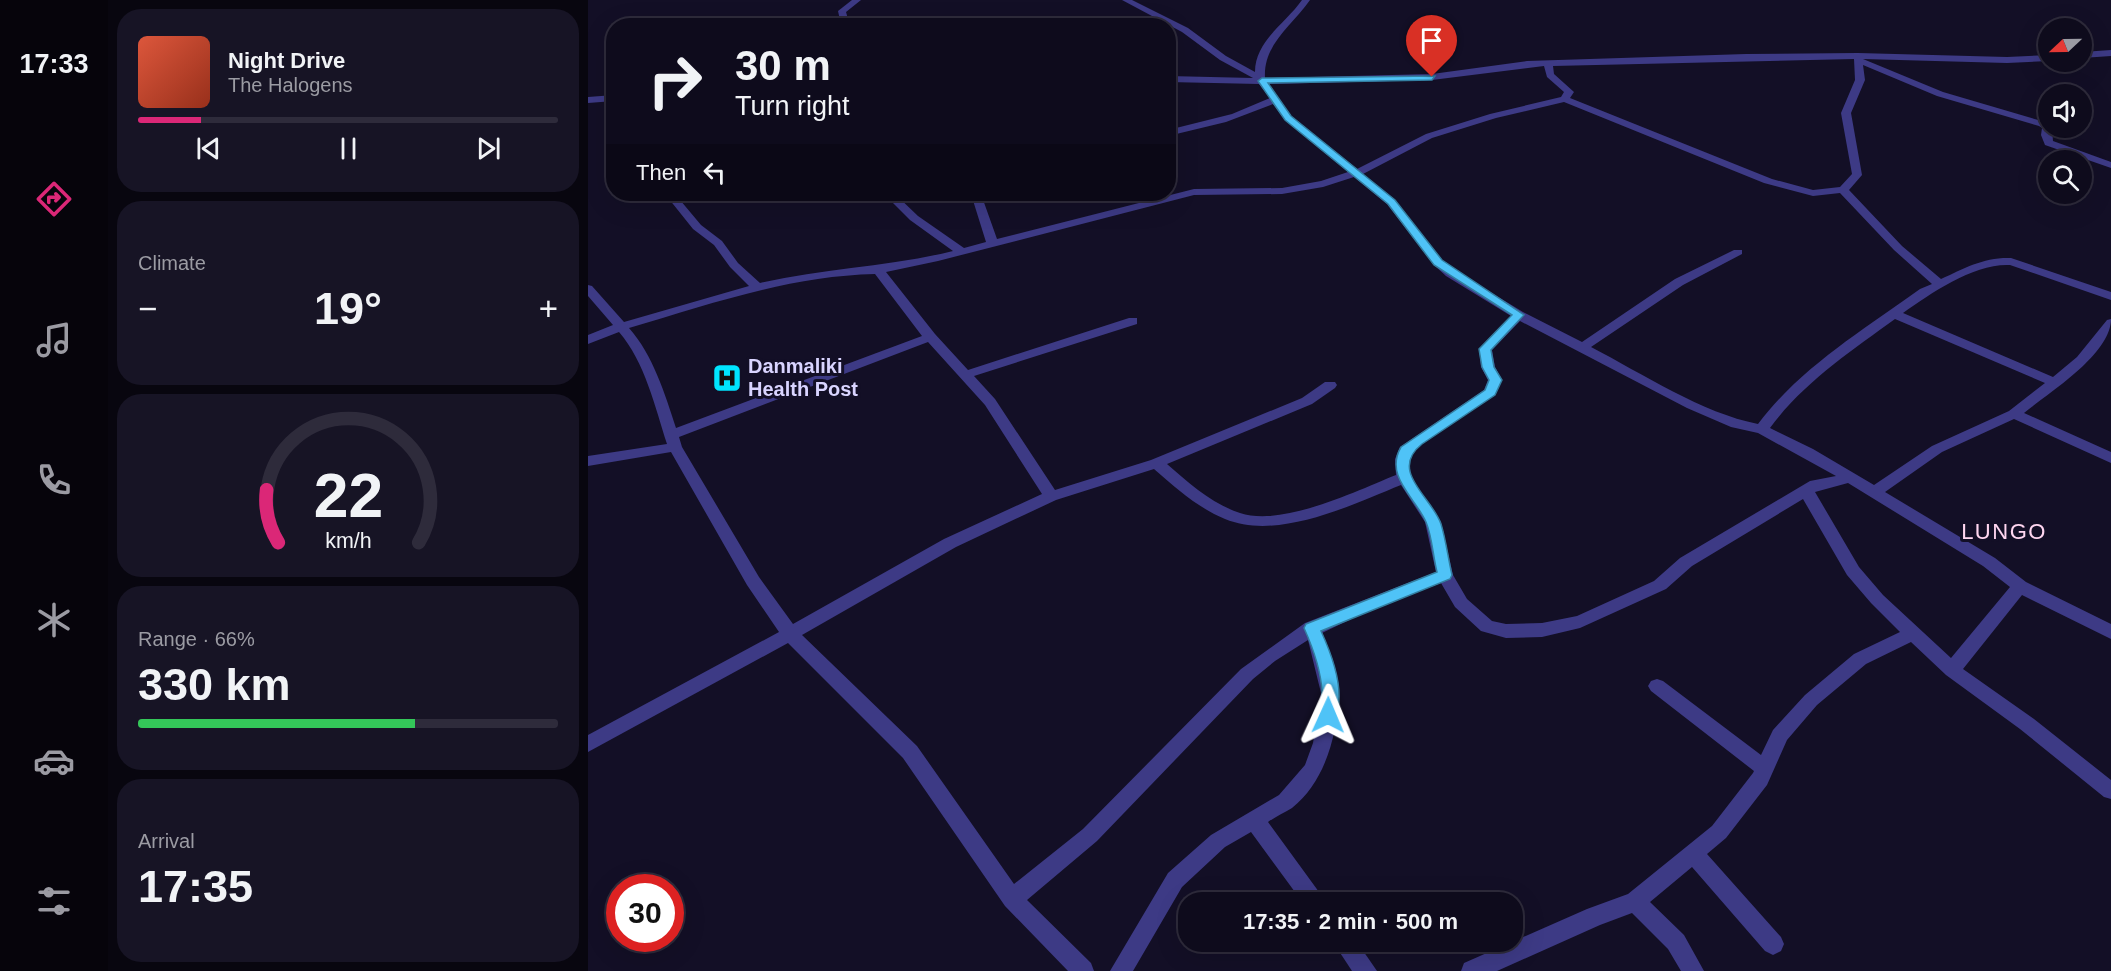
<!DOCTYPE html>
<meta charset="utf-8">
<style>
body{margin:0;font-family:Helvetica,sans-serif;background:#171425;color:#f1f3f6;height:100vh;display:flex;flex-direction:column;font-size:22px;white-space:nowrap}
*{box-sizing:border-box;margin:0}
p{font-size:20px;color:#9b9ba3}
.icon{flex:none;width:33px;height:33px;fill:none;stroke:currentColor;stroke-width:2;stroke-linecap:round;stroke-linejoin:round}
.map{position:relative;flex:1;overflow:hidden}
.panel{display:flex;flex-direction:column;gap:9px;padding:9px;background:#08060f;width:480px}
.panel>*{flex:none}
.guide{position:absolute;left:18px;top:18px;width:570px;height:183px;border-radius:24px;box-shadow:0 6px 24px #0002,0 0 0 2px #2e2b3b;background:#0e0b1c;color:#f1f3f6;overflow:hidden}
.needle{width:39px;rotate:248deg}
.controls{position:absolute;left:1450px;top:18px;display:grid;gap:12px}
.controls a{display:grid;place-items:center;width:54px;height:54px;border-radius:50%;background:#0e0b1c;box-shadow:0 6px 24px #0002,0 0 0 2px #2e2b3b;font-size:30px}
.speed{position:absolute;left:18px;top:874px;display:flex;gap:12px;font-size:30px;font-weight:700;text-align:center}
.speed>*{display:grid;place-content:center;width:78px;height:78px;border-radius:50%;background:#0e0b1c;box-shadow:0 6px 24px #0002,0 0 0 2px #2e2b3b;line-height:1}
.speed .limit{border:9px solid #d22;background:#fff;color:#111}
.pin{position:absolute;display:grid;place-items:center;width:51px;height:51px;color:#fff;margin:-62px -26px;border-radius:50% 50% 50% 0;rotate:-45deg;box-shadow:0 0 6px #0007}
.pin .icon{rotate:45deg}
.me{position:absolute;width:66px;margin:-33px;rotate:1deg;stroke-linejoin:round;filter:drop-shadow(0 0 4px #0008)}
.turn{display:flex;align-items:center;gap:21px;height:126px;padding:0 30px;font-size:27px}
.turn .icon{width:78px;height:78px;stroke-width:2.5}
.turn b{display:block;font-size:42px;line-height:51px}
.then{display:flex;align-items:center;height:57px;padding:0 30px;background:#0003;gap:12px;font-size:22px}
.big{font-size:45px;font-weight:700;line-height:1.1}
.panel .card{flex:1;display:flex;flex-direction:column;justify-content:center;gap:9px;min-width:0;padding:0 21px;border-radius:24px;background:#171425}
.panel .dial{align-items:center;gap:0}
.dial svg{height:156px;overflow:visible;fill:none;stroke:#2e2b3b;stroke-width:7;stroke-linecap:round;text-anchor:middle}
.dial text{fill:#f1f3f6;stroke:none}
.song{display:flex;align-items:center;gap:18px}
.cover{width:72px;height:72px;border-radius:9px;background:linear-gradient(135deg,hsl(10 70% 55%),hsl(10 70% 35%))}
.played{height:6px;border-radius:3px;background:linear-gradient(90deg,#db2777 15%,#2e2b3b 15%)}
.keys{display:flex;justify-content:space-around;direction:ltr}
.heat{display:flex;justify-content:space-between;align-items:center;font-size:33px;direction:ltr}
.charge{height:9px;border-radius:4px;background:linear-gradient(90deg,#34c759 66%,#2e2b3b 0)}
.trip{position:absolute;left:590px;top:892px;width:345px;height:60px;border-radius:24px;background:#0e0b1c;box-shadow:0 6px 24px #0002,0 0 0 2px #2e2b3b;font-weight:700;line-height:60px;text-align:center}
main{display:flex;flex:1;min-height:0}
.tabs{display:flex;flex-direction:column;width:108px;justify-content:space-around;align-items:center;background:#06040b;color:#9b9ba3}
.tabs .icon{width:42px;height:42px}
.tabs .current{color:#db2777}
.tabs b{font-size:27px;color:#f1f3f6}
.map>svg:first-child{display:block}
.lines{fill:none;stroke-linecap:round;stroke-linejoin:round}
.minor{fill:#3d3a85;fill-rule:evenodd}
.route{fill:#4fc3f7;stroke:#337fa1;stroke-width:1.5}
.labels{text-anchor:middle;stroke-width:6;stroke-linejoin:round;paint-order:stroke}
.poi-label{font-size:20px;font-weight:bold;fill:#d9d4ff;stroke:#130f26;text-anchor:start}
.quarter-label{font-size:22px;letter-spacing:1.5px;fill:#ffd6f0;stroke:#130f26}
</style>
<main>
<nav class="tabs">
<b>17:33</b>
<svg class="icon current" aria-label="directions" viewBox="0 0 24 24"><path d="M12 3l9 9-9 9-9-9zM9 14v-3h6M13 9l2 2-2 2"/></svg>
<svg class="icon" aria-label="music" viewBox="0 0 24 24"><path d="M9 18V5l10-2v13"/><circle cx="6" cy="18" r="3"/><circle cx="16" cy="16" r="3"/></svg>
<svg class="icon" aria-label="phone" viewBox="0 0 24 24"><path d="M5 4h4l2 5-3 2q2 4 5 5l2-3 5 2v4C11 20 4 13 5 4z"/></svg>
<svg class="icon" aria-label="climate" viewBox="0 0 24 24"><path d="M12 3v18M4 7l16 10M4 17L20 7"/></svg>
<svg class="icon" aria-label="car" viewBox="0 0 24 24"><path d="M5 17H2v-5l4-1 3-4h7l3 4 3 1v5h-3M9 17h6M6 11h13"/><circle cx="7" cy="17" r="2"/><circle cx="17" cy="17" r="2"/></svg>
<svg class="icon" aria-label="filters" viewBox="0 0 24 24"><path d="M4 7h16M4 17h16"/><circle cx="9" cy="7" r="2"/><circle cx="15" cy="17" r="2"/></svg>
</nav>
<section class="panel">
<div class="card">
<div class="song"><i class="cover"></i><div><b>Night Drive</b><p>The Halogens</p></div></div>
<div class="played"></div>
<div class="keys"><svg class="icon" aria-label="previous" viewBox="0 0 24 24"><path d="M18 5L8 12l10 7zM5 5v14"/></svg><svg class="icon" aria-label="pause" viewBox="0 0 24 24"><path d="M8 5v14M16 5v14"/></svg><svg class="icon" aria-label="next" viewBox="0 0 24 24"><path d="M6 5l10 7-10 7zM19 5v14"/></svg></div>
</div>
<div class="card"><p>Climate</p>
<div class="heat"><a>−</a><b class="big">19°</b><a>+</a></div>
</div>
<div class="card dial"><svg viewBox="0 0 100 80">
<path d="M14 69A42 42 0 1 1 86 69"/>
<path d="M14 69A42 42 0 0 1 8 42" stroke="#db2777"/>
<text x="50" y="56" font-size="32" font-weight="700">22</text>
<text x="50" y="72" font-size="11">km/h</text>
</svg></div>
<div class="card"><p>Range · 66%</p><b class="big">330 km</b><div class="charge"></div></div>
<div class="card"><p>Arrival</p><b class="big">17:35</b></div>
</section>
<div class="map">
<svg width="1523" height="971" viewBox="0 0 1523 971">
<rect width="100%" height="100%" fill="#130f26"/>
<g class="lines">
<g class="minor">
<polygon points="264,0 273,0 258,12 260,19 268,26 258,26 252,20 250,11"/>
<path d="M534,0H544L600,28L638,56L667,72C667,41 698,23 714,0H722C704,26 675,44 677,78L844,74L939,61L1158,54L1270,53L1419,57L1461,55V61L1419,63L1275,59L1355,92L1457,122L1464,128L1465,141L1523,162V168L1457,145L1453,135L1454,128L1451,126L1349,96L1275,65L1277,80L1263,113L1274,175L1261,190L1314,246L1353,279C1377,268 1396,257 1423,258L1523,292V300L1422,265C1387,263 1343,293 1315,313L1465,377L1489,357L1519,320L1523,319C1523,354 1462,392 1436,413L1523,452V463L1426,419L1354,452L1297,492L1407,558L1438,582L1523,624V639L1434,595L1375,669L1446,719L1523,780V799L1516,797L1432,729L1358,675L1323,642L1278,664L1229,705L1199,740L1179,785L1138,838L1119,854L1193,937L1196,944L1193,951L1185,955L1177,951L1104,867L1062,902L1096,935L1116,971H1093L1080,949L1044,913L1012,925L909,971H873L876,963L999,909L1040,894L1124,826L1165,773L1166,771L1063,691L1060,686L1063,681L1069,679L1075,681L1173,755L1185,730L1217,695L1266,654L1312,632L1283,603L1259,575L1215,499L1104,566L1078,589L992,628L954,637L918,638L893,631L867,607L853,583L784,609L734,633C742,650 752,676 751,695C749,735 737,782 704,808C696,813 687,817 680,822L739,903H715L663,832L637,847L594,887L545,971H522L580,873L623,835L691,795L717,765L725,743L733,693L720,640L687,661L665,679L509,841L439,900L503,963L506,971H480L417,906L315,758L200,643L0,752V735L191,632L159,585L83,452L0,466V456L79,444C67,407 57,362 31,332L0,344V335L25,325L0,296V285L4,286L36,322L161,286L142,267L126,245L105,229L77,194H87L113,225L134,241L150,263L172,283C237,268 300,267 365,251L322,220L296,194H307L330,216L376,248L398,242L383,194H393L409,239L606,189L694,188L733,181L760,172L697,120L685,104L638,122L580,136V130L644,114L682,98L671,84L580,82V76L665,78L632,60L594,32ZM1266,59L1267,80L1253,113L1264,174L1252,187L1225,190L1184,179L982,98L986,92L966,74L965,66ZM956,66L959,77L976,92L973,97L902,114L838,134L769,169L703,116L680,84L844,80ZM976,102L1176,183L1225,196L1252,193L1306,250L1344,284L1332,289C1275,330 1212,368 1170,424C1114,413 1055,374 1003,347L1095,285L1154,254V250H1146L1087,279L994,342L935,312L866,270L854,261L807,200L775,174L844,138L908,118ZM766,177L799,204L846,265L858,276L923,316L891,349L893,367L900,380L896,390L812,447L807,459L808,475C768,491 695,527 652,513C624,504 601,483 579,464L724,404L747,388L749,385L747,382H737L714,398L563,460L467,490L407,399L386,376L549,324V318H541L380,370L347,334L298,272L350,261L606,195L694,194L735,187ZM287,274L334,336L88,428C77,394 65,355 41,328C122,304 202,276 287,274ZM1307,319L1457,383L1421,411L1344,446L1286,485L1225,449L1182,428C1215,383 1263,351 1307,319ZM932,321L1099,408L1143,427L1170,433L1248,476L1222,481L1092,558L1066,581L989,616L954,623L918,624L904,621L879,599L865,575L853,522L823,478L821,459L824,452L834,444L907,395L914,380L907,367L904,350ZM340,342L397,405L454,494L356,539L205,624L171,577L94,447L91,437ZM566,469C588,488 610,508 637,519C690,541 763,505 813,485L837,522L848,572L717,623L653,669L495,829L426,884L329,746L214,635L368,547L468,500ZM1260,483L1395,566L1422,587L1363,658L1295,595L1271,567L1227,492Z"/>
<polygon points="1523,50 1523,56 1494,58 1494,52"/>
<polygon points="26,95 26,101 0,103 0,97"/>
<polygon points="745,942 769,942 789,971 764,971"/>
</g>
</g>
<path class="route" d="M847,76L844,80L680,83L703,116L807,200L854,260L936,315L903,350L906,367L914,380L907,395L834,444C800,471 844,497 853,524C858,540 860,558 864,575L862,579L733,631C744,655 759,695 746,720H734C730,711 734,702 734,692C733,670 725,648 716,628L718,624L849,572C845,556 844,536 838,522C827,497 796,476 813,447L897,390L901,380L894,367L891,349L924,315L846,265L800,204L697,120L670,81L674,78Z"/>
<defs>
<g id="hospital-square" transform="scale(1.5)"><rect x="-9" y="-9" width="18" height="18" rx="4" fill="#00e5ff" stroke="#130f26"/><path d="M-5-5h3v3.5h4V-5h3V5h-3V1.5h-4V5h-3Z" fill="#111"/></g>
</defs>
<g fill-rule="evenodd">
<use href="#hospital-square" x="139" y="378"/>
</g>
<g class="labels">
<g class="poi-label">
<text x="160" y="373">Danmaliki<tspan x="160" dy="23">Health Post</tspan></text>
</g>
<g class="quarter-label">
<text x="1416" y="539">LUNGO</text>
</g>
</g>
</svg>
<div class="controls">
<a><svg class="needle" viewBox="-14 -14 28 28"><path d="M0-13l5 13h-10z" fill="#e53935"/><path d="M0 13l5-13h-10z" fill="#9b9ba3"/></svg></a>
<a><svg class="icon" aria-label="sound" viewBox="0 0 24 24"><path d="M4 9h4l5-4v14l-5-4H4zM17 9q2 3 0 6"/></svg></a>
<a><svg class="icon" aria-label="search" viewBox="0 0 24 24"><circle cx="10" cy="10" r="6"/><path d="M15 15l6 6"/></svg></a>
</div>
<div class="speed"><div class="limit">30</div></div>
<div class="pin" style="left:844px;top:77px;background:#d93025"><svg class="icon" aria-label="arrive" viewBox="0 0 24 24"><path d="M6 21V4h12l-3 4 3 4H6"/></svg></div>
<svg class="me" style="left:740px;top:715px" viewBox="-20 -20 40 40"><path d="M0-17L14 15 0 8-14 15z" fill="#4fc3f7" stroke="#fff" stroke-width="4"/></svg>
<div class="trip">17:35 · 2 min · 500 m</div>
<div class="guide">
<div class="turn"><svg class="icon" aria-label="right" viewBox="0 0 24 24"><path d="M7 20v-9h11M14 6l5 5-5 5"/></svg><div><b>30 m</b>Turn right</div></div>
<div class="then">Then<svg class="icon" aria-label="left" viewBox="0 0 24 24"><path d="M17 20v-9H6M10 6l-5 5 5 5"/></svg></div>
</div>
</div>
</main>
